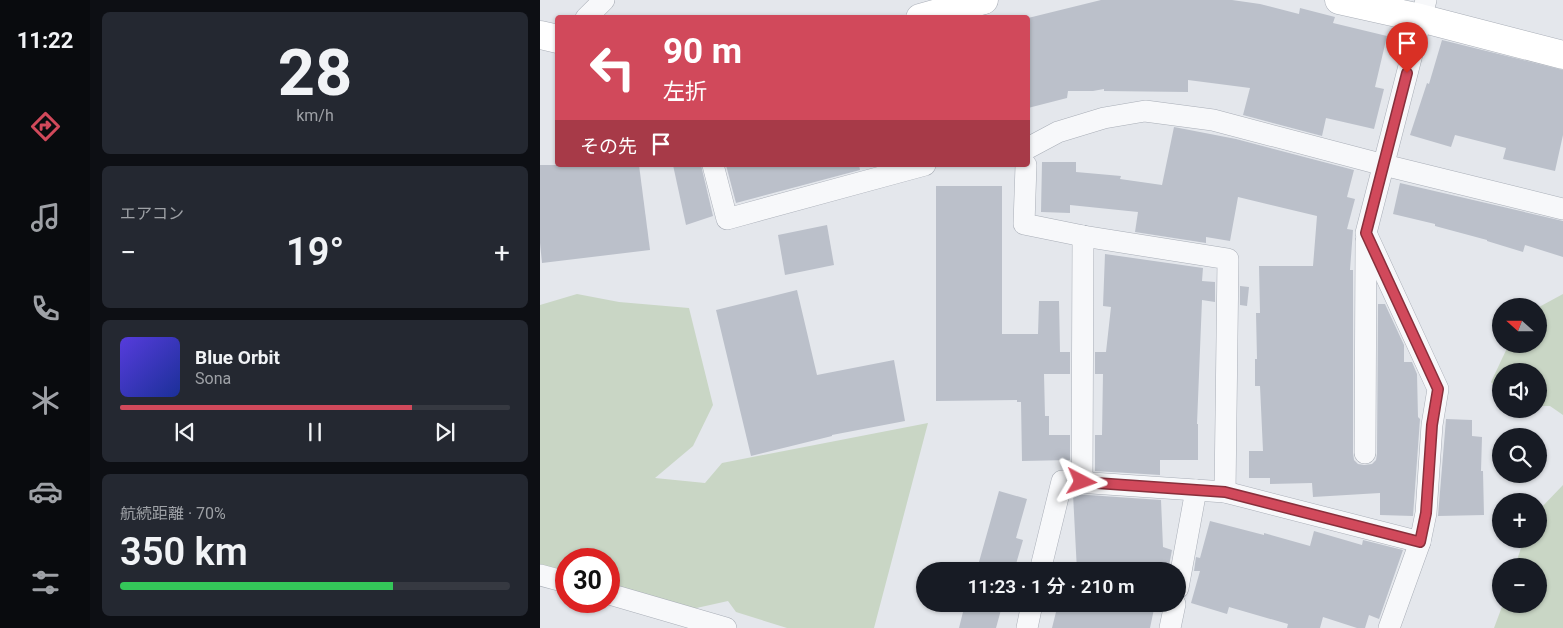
<!DOCTYPE html>
<html lang="ja">
<meta charset="utf-8">
<style>
body{margin:0;font-family:Roboto,"Noto Sans JP",sans-serif;background:#242831;color:#f1f3f6;height:100vh;display:flex;flex-direction:column;font-size:19px;white-space:nowrap}
*{box-sizing:border-box;margin:0}
p{font-size:16px;color:#9ea1a6}
.icon{flex:none;width:28px;height:28px;fill:none;stroke:currentColor;stroke-width:2;stroke-linecap:round;stroke-linejoin:round}
.map{position:relative;flex:1;overflow:hidden}
.drawer{display:flex;flex-direction:column;gap:12px;padding:12px;background:#0d0f14;width:450px}
.drawer>*{flex:none}
.top-card{position:absolute;left:15px;top:15px;width:475px;height:152px;border-radius:5px;box-shadow:0 1px 4px #0004;background:#d1495b;color:#fff;overflow:hidden}
.needle{width:32px;rotate:291deg}
.controls{position:absolute;left:952px;top:298px;display:grid;gap:10px}
.controls a{display:grid;place-items:center;width:55px;height:55px;border-radius:50%;background:#171b24;box-shadow:0 1px 4px #0004;font-size:25px}
.speed{position:absolute;left:15px;top:548px;display:flex;gap:10px;font-size:25px;font-weight:700;text-align:center}
.speed>*{display:grid;place-content:center;width:65px;height:65px;border-radius:50%;background:#171b24;box-shadow:0 1px 4px #0004;line-height:1}
.speed .limit{border:8px solid #d22;background:#fff;color:#111}
.pin{position:absolute;display:grid;place-items:center;width:42px;height:42px;color:#fff;margin:-51px -21px;border-radius:50% 50% 50% 0;rotate:-45deg;box-shadow:0 0 5px #0007}
.pin .icon{rotate:45deg}
.me{position:absolute;width:55px;margin:-28px;rotate:94deg;stroke-linejoin:round;filter:drop-shadow(0 0 4px #0008)}
.turn{display:flex;align-items:center;gap:18px;height:105px;padding:0 25px;font-size:22px}
.turn .icon{width:65px;height:65px;stroke-width:2.5}
.turn b{display:block;font-size:35px;line-height:42px}
.then{display:flex;align-items:center;height:48px;padding:0 25px;background:#0003;gap:10px;font-size:19px}
.big{font-size:38px;font-weight:600;line-height:1.1}
.drawer .card{flex:1;display:flex;flex-direction:column;justify-content:center;gap:8px;min-width:0;padding:0 18px;border-radius:8px;background:#242831}
.drawer .dial{align-items:center;gap:0}
.dial b{font-size:65px;line-height:1}
.song{display:flex;align-items:center;gap:15px}
.cover{width:60px;height:60px;border-radius:8px;background:linear-gradient(135deg,hsl(250 70% 55%),hsl(230 70% 35%))}
.played{height:5px;border-radius:2px;background:linear-gradient(90deg,#d1495b 75%,#363941 75%)}
.keys{display:flex;justify-content:space-around;direction:ltr}
.heat{display:flex;justify-content:space-between;align-items:center;font-size:28px;direction:ltr}
.charge{height:8px;border-radius:4px;background:linear-gradient(90deg,#34c759 70%,#363941 0)}
.trip{position:absolute;left:376px;top:562px;width:270px;height:50px;border-radius:25px;background:#171b24;box-shadow:0 1px 4px #0004;font-weight:600;line-height:50px;text-align:center}
main{display:flex;flex:1;min-height:0}
.menu{display:flex;flex-direction:column;width:90px;justify-content:space-around;align-items:center;background:#090b0e;color:#9ea1a6}
.menu .icon{width:35px;height:35px}
.menu .current{color:#d1495b}
.menu b{font-size:22px;color:#f1f3f6}
.map>svg:first-child{display:block}
.green{fill:#c9d6c5}
.building{fill:#bbc0ca}
.lines{fill:none;stroke-linecap:round;stroke-linejoin:round}
.street-casing{stroke:#a9aeb7;stroke-width:22}
.secondary-casing{stroke:#a9aeb7;stroke-width:29}
.street{stroke:#f7f8fa;stroke-width:21}
.secondary{stroke:#fff;stroke-width:28}
.route-casing{stroke:#882f3b;stroke-width:12}
.route{stroke:#d1495b;stroke-width:9}
</style>
<main>
<nav class="menu">
<b>11:22</b>
<svg class="icon current" aria-label="directions" viewBox="0 0 24 24"><path d="M12 3l9 9-9 9-9-9zM9 14v-3h6M13 9l2 2-2 2"/></svg>
<svg class="icon" aria-label="music" viewBox="0 0 24 24"><path d="M9 18V5l10-2v13"/><circle cx="6" cy="18" r="3"/><circle cx="16" cy="16" r="3"/></svg>
<svg class="icon" aria-label="phone" viewBox="0 0 24 24"><path d="M5 4h4l2 5-3 2q2 4 5 5l2-3 5 2v4C11 20 4 13 5 4z"/></svg>
<svg class="icon" aria-label="climate" viewBox="0 0 24 24"><path d="M12 3v18M4 7l16 10M4 17L20 7"/></svg>
<svg class="icon" aria-label="car" viewBox="0 0 24 24"><path d="M5 17H2v-5l4-1 3-4h7l3 4 3 1v5h-3M9 17h6M6 11h13"/><circle cx="7" cy="17" r="2"/><circle cx="17" cy="17" r="2"/></svg>
<svg class="icon" aria-label="filters" viewBox="0 0 24 24"><path d="M4 7h16M4 17h16"/><circle cx="9" cy="7" r="2"/><circle cx="15" cy="17" r="2"/></svg>
</nav>
<section class="drawer">
<div class="card dial"><b>28</b><p>km/h</p></div>
<div class="card"><p>エアコン</p>
<div class="heat"><a>−</a><b class="big">19°</b><a>+</a></div>
</div>
<div class="card">
<div class="song"><i class="cover"></i><div><b>Blue Orbit</b><p>Sona</p></div></div>
<div class="played"></div>
<div class="keys"><svg class="icon" aria-label="previous" viewBox="0 0 24 24"><path d="M18 5L8 12l10 7zM5 5v14"/></svg><svg class="icon" aria-label="pause" viewBox="0 0 24 24"><path d="M8 5v14M16 5v14"/></svg><svg class="icon" aria-label="next" viewBox="0 0 24 24"><path d="M6 5l10 7-10 7zM19 5v14"/></svg></div>
</div>
<div class="card"><p>航続距離 · 70%</p><b class="big">350 km</b><div class="charge"></div></div>
</section>
<div class="map">
<svg width="1023" height="628" viewBox="0 0 1023 628">
<rect width="100%" height="100%" fill="#e4e7ec"/>
<g class="green">
<polygon points="37,294 79,302 149,308 173,405 153,446 115,478 165,483 182,463 388,423 334,628 247,628 196,612 188,601 152,609 69,587 69,559 26,559 26,575 0,568 0,305"/>
<polygon points="1023,294 1023,415 1010,406 999,406 999,371 961,371 961,394 951,382 969,344 999,344 999,307"/>
<polygon points="1023,485 1023,628 954,628 963,604 999,604 999,566 975,566 984,539 999,539 999,510"/>
</g>
<g class="building">
<polygon points="561,0 692,0 720,4 759,14 760,8 795,17 793,23 847,36 835,87 844,89 834,129 786,118 782,136 703,115 710,88 648,80 648,92 564,91 564,89 553,91 528,91 527,98 488,108 488,18"/>
<polygon points="902,40 1023,70 1023,135 1015,171 963,159 966,148 915,135 911,147 870,135 887,83 889,84"/>
<polygon points="634,127 696,139 814,170 807,197 815,199 807,229 813,230 810,270 813,270 813,453 814,460 818,464 824,465 832,464 836,460 837,454 838,304 845,304 864,345 864,362 872,362 877,374 878,417 880,419 873,516 840,515 840,493 773,497 772,483 730,484 730,478 709,478 709,451 723,451 720,386 715,386 715,359 717,359 716,313 720,313 719,266 773,266 777,216 698,197 690,241 666,237 666,243 595,232 598,212 530,205 530,213 501,212 502,162 536,162 536,172 581,176 580,179 622,185"/>
<polygon points="0,165 99,165 110,250 2,263 0,243"/>
<polygon points="133,165 161,165 173,216 146,225"/>
<polygon points="186,165 319,165 320,170 196,203"/>
<polygon points="860,183 1023,221 1023,257 985,245 983,252 947,241 947,240 895,226 895,224 853,214"/>
<polygon points="396,186 462,186 462,334 498,334 499,301 519,301 520,352 530,352 530,374 504,374 505,416 509,416 509,435 530,435 530,460 482,461 481,402 477,402 477,400 396,401"/>
<polygon points="287,225 294,265 245,275 238,235"/>
<polygon points="565,254 663,268 662,281 675,282 675,302 662,300 657,424 658,424 658,460 620,460 620,475 555,471 555,435 562,435 563,374 555,374 555,352 566,352 571,307 563,306"/>
<polygon points="700,286 709,287 707,306 700,305"/>
<polygon points="257,290 277,375 354,360 365,421 292,435 292,436 211,456 176,310"/>
<polygon points="906,419 932,420 932,436 942,437 941,471 943,471 944,515 898,516"/>
<polygon points="459,491 487,499 476,538 483,540 474,571 434,571 435,568 437,569"/>
<polygon points="533,494 621,500 623,547 632,550 628,571 537,571"/>
<polygon points="670,521 724,535 724,533 770,546 774,531 822,545 823,540 863,550 839,619 829,615 825,628 817,628 783,617 780,628 747,628 748,624 689,607 687,614 651,603 660,571 654,571 656,557 660,558"/>
<polygon points="425,604 468,604 467,607 462,606 456,628 419,628"/>
<polygon points="518,604 607,604 606,607 614,609 610,628 512,628"/>
</g>
<g class="lines">
<g class="street-casing">
<g id="street">
<polyline points="46,18 64,0"/>
<polyline points="488,148 518,132 564,118 605,111 673,120 844,165 1023,209"/>
<polyline points="173,165 187,219 385,165"/>
<polyline points="486,165 484,224 543,236 688,259 685,492"/>
<polyline points="825,453 826,241"/>
<polyline points="542,482 543,236"/>
<polyline points="500,571 522,481 685,492 880,542"/>
<polyline points="0,575 26,582"/>
<polyline points="638,588 656,490"/>
<polyline points="69,594 186,628"/>
<polyline points="487,628 492,604"/>
<polyline points="630,628 635,604"/>
<polyline points="849,628 880,542 886,513 892,425 898,389 826,233 886,0"/>
</g>
</g>
<g class="secondary-casing">
<g id="secondary">
<polyline points="799,0 880,18 1023,55"/>
<polyline points="380,18 444,0"/>
<polyline points="0,35 18,39"/>
</g>
</g>
<use href="#street" class="street"/>
<use href="#secondary" class="secondary"/>
</g>
<g class="lines">
<g class="route-casing">
<polyline id="route" points="542,482 685,492 880,542 886,513 892,425 898,389 826,233 867,73"/>
</g>
<use href="#route" class="route"/>
</g>
</svg>
<div class="controls">
<a><svg class="needle" viewBox="-14 -14 28 28"><path d="M0-13l5 13h-10z" fill="#e53935"/><path d="M0 13l5-13h-10z" fill="#9ea1a6"/></svg></a>
<a><svg class="icon" aria-label="sound" viewBox="0 0 24 24"><path d="M4 9h4l5-4v14l-5-4H4zM17 9q2 3 0 6"/></svg></a>
<a><svg class="icon" aria-label="search" viewBox="0 0 24 24"><circle cx="10" cy="10" r="6"/><path d="M15 15l6 6"/></svg></a>
<a>+</a>
<a>−</a>
</div>
<div class="speed"><div class="limit">30</div></div>
<div class="pin" style="left:867px;top:73px;background:#d93025"><svg class="icon" aria-label="arrive" viewBox="0 0 24 24"><path d="M6 21V4h12l-3 4 3 4H6"/></svg></div>
<svg class="me" style="left:542px;top:482px" viewBox="-20 -20 40 40"><path d="M0-17L14 15 0 8-14 15z" fill="#d1495b" stroke="#fff" stroke-width="4"/></svg>
<div class="trip">11:23 · 1 分 · 210 m</div>
<div class="top-card">
<div class="turn"><svg class="icon" aria-label="left" viewBox="0 0 24 24"><path d="M17 20v-9H6M10 6l-5 5 5 5"/></svg><div><b>90 m</b>左折</div></div>
<div class="then">その先<svg class="icon" aria-label="arrive" viewBox="0 0 24 24"><path d="M6 21V4h12l-3 4 3 4H6"/></svg></div>
</div>
</div>
</main>
